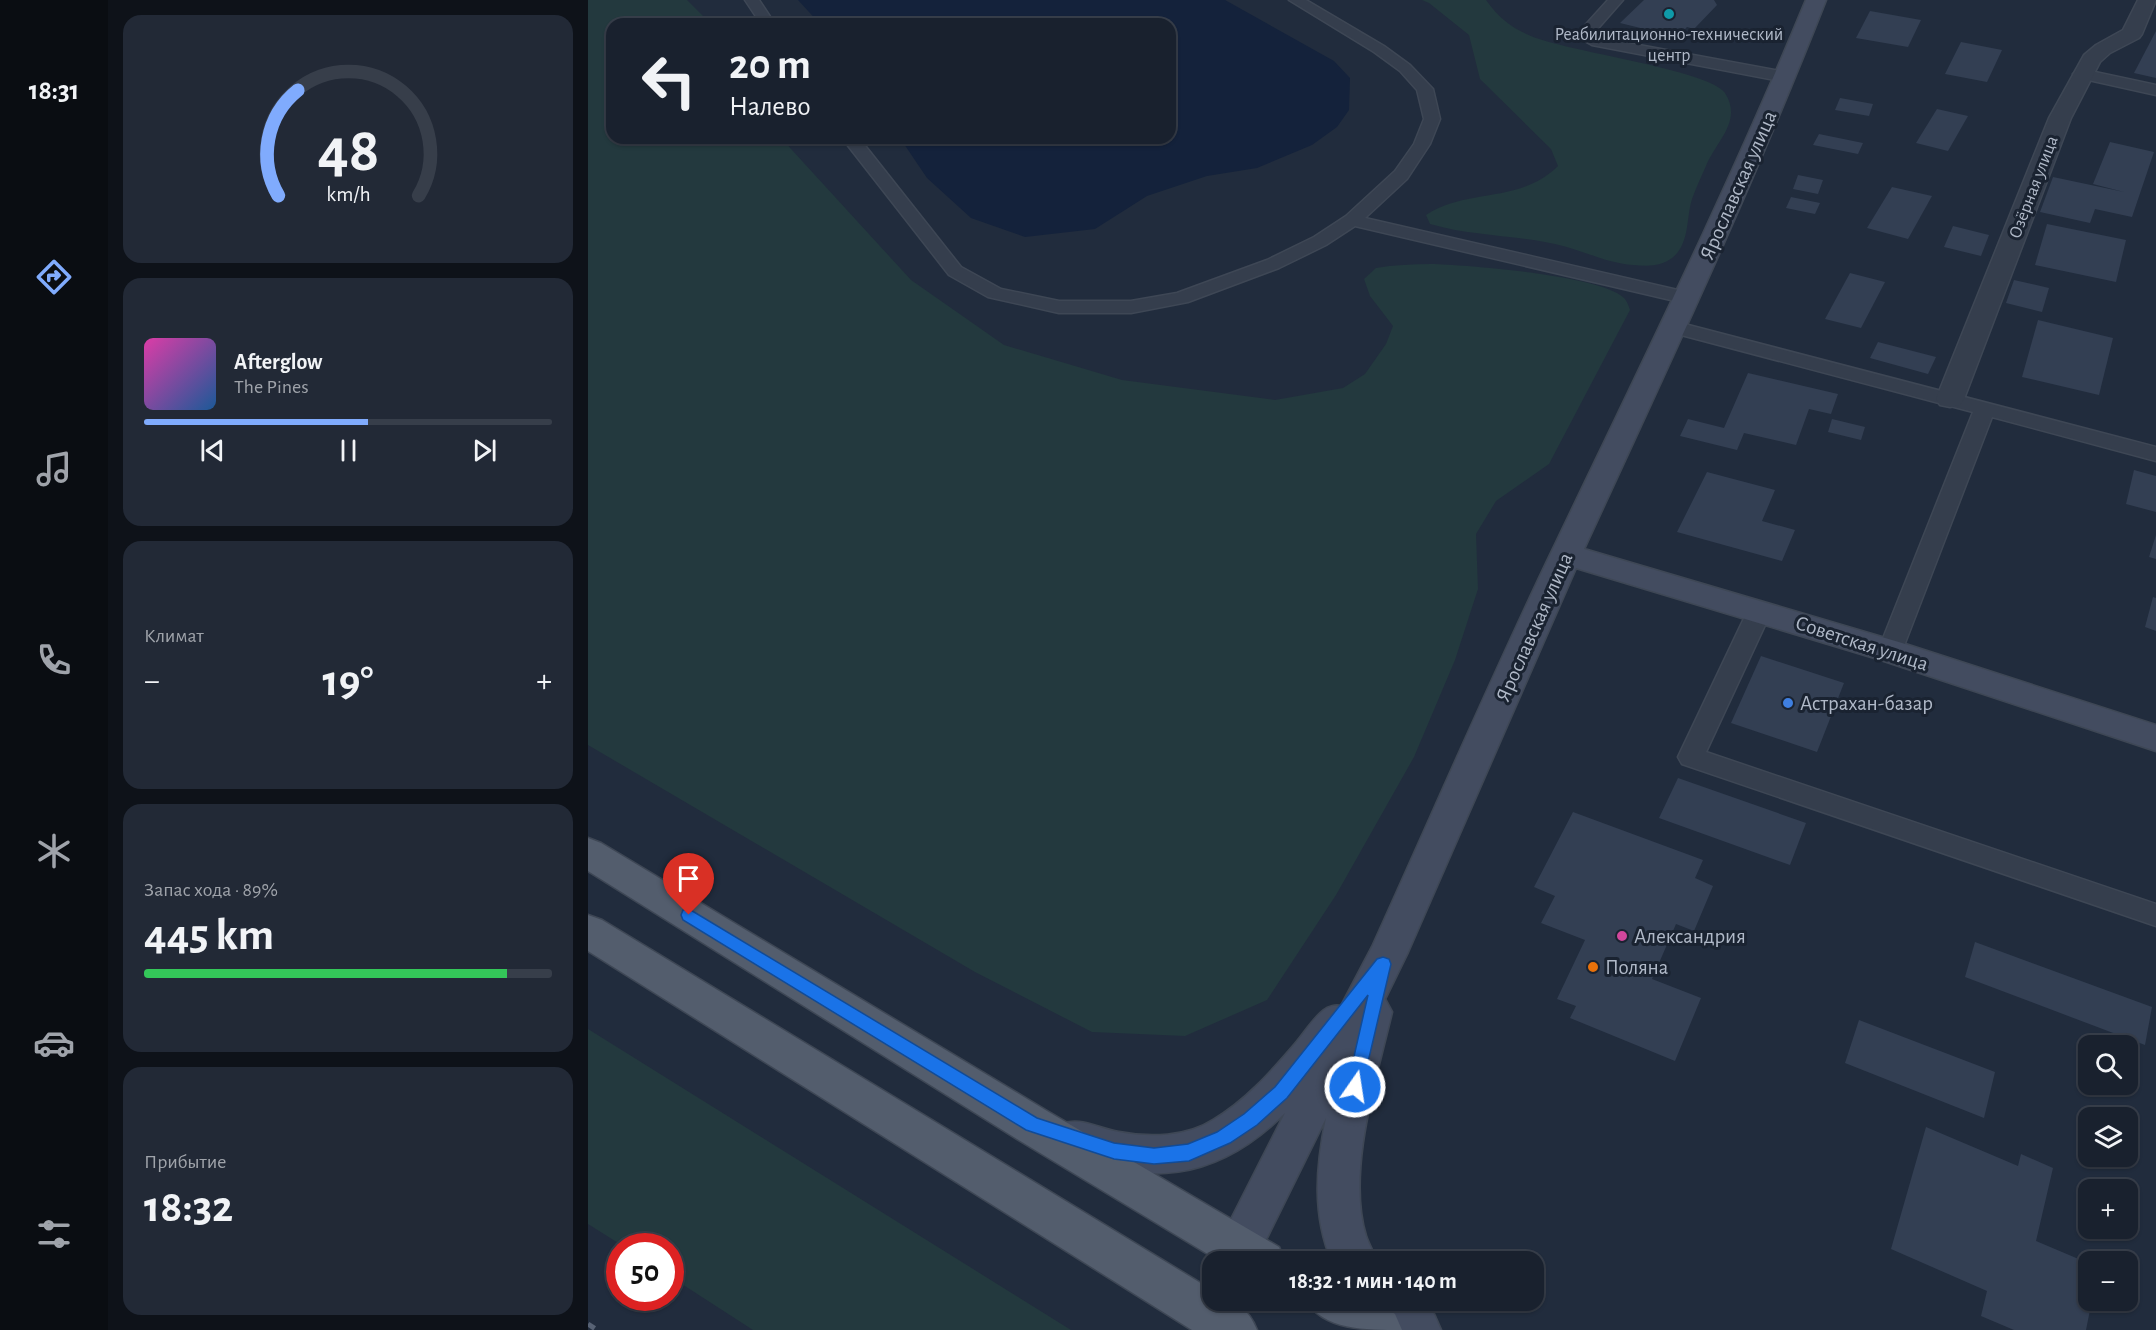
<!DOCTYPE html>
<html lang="ru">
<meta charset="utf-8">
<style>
body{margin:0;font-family:"Alegreya Sans",sans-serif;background:#222936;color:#f1f3f6;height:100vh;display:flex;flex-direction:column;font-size:22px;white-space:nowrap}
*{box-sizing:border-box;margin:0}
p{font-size:20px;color:#9fa3aa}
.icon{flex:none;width:33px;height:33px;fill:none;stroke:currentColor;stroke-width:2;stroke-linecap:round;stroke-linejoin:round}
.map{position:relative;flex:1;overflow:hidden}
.details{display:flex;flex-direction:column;gap:15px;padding:15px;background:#0e1219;width:480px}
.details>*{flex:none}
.guide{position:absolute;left:18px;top:18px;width:570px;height:126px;border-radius:18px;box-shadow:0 2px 4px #0004,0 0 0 2px #373e4a;background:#19212e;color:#f1f3f6;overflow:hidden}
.fabs{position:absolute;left:1490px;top:1035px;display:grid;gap:12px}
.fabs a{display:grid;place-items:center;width:60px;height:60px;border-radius:12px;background:#19212e;box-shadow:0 2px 4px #0004,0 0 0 2px #373e4a;font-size:30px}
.speed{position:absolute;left:18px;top:1233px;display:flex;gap:12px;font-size:30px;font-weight:700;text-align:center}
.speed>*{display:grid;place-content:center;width:78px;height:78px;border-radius:50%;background:#19212e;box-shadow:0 2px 4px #0004,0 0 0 2px #373e4a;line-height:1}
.speed .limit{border:9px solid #d22;background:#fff;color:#111}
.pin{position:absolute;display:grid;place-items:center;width:51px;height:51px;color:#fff;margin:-62px -26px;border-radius:50% 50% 50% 0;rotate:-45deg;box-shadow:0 0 6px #0007}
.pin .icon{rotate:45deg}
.me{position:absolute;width:66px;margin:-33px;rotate:13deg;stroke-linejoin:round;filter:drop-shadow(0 0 4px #0008)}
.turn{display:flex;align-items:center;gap:21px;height:126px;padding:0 24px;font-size:27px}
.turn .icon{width:78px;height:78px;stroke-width:2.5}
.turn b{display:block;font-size:42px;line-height:51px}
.big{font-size:45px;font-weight:700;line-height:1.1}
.details .tile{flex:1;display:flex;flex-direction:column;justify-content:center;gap:9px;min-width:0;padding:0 21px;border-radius:18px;background:#222936}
.details .dial{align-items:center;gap:0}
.dial svg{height:156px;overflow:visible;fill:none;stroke:#373e4a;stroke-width:7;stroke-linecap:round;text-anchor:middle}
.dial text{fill:#f1f3f6;stroke:none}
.song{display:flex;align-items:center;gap:18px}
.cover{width:72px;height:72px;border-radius:9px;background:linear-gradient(135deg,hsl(320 70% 55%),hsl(210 70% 35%))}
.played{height:6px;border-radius:3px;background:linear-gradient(90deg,#80abfd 55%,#373e4a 55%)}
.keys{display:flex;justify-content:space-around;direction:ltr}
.heat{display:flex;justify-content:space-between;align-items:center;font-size:33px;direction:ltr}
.charge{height:9px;border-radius:4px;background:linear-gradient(90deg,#34c759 89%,#373e4a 0)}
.trip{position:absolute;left:614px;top:1251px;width:342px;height:60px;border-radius:18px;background:#19212e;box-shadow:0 2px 4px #0004,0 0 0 2px #373e4a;font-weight:700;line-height:60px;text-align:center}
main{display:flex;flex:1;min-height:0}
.dock{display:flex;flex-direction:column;width:108px;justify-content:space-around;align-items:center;background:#0a0d12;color:#9fa3aa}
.dock .icon{width:42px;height:42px}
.dock .current{color:#80abfd}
.dock b{font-size:27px;color:#f1f3f6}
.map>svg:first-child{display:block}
.green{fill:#23393e}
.water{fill:#14223b}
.building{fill:#333f53}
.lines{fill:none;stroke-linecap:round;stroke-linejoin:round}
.lane-casing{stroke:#3e4755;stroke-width:3}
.street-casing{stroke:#3e4755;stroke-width:3}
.secondary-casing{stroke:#3e4755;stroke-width:3}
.primary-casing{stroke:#3e4755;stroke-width:3}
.lane{fill:#353e4d;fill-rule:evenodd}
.street{fill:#353e4d;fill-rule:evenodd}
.secondary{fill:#434c60;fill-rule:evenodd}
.primary{fill:#535d6d;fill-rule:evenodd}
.rail{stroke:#576274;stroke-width:5;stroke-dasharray:8 8;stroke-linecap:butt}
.route{fill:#1a73e8;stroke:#114b97;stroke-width:1.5}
.culture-dot{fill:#0f9aa8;stroke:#1a2331;stroke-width:2}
.shop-dot{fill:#3f7fe0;stroke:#1a2331;stroke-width:2}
.hotel-dot{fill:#d1479c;stroke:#1a2331;stroke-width:2}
.food-dot{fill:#e8710a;stroke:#1a2331;stroke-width:2}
.labels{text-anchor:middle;stroke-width:6;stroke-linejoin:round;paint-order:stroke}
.far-poi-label{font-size:18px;fill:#b0b9c8;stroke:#1a2331}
.far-street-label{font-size:18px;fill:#b0b9c8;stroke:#1a2331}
.street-label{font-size:21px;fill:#b0b9c8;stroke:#1a2331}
.poi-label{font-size:21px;fill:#b0b9c8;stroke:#1a2331;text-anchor:start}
</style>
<main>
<nav class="dock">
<b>18:31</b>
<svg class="icon current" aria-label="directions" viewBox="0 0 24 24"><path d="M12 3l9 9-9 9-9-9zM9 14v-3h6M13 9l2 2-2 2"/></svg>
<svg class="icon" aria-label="music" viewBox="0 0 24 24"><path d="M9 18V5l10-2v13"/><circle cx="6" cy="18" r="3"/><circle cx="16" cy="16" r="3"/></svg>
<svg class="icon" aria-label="phone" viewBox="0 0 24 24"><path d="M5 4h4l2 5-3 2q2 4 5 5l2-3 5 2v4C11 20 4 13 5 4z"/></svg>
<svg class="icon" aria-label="climate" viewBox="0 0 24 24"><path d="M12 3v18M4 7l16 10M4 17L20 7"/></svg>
<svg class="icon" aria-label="car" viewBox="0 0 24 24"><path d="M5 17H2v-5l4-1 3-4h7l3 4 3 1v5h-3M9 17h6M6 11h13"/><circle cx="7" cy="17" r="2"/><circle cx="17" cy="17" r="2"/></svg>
<svg class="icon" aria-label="filters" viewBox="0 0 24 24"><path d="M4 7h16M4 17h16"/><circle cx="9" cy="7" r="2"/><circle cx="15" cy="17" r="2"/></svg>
</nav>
<section class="details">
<div class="tile dial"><svg viewBox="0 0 100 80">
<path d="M14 69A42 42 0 1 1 86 69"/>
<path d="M14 69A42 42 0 0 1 24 15" stroke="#80abfd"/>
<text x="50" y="56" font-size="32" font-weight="700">48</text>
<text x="50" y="72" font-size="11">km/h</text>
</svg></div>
<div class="tile">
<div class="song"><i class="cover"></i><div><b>Afterglow</b><p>The Pines</p></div></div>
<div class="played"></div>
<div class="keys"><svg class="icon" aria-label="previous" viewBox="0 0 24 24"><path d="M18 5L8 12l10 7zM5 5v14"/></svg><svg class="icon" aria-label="pause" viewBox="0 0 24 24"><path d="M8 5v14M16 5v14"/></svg><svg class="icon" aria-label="next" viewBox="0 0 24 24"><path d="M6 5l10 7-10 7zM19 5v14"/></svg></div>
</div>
<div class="tile"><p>Климат</p>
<div class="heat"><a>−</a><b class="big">19°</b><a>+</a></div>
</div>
<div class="tile"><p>Запас хода · 89%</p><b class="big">445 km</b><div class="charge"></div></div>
<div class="tile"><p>Прибытие</p><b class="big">18:32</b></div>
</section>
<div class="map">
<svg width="1568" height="1330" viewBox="0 0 1568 1330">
<rect width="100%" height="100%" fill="#212c3d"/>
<g class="green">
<path d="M0,0H99L123,24H24V138H193L323,280L416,345L534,380L687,400L755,388L777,374L798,344L805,326L782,296L776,279L788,268C806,265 824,264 843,264C879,265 1012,275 1036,298C1039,301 1041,307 1042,310L961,464L908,501L888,534L890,589L867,660L826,757L748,895L679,1000L597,1036L504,1032L387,972L0,745Z"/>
<path d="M834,0H898C910,17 923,28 943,36C976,51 1122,70 1137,93C1155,121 1128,141 1118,166C1113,177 1108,188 1104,199C1098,218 1102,244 1084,258C1072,267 1060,266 1045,265C1018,263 994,250 967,244C926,235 883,236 842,224L838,215C878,188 932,204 970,166L963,149L892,79L881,35L841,3Z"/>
<polygon points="0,1029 483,1330 165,1330 83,1277 82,1246 35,1246 0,1224"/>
</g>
<polygon class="water" points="210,0 637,0 746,61 762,78 761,110 749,127 724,145 669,168 619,176 559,196 507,229 437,237 383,218 339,178 312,138 582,138 582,24 232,24"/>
<g class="building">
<polygon points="1056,0 1126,0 1129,5 1106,29 1099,27 1089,37 1032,23"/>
<polygon points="1282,11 1333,20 1320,47 1268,38"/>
<polygon points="1568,31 1568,78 1546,73"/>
<polygon points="1373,42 1414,50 1399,82 1357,74"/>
<polygon points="1252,98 1285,104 1281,116 1247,110"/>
<polygon points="1349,109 1380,116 1360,151 1328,143"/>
<polygon points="1231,134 1275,143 1270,154 1225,145"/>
<polygon points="1522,142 1566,152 1544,217 1507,209 1502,223 1452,212 1465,177 1536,192 1505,184"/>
<polygon points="1210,175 1235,180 1230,194 1205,189"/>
<polygon points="1304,187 1344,196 1320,239 1279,228"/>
<polygon points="1203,197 1232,203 1227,214 1198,208"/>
<polygon points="1459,224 1538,240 1528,282 1447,265"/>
<polygon points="1365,226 1401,235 1393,256 1356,247"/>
<polygon points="1262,273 1297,282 1273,328 1237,319"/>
<polygon points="1426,280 1461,288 1454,312 1418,303"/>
<polygon points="1450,320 1525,338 1511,395 1434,377"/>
<polygon points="1290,342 1348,357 1340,374 1282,358"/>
<polygon points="1160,373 1250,394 1243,414 1221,409 1208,445 1156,433 1149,450 1092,436 1100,419 1136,428"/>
<polygon points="1244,419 1277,427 1273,440 1240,432"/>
<polygon points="1546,470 1568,476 1568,512 1538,504"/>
<polygon points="1119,472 1187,490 1174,521 1207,530 1194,561 1089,532"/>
<polygon points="1568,535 1568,559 1561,557"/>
<polygon points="1565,597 1568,598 1568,631 1557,627"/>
<polygon points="1173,656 1256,683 1229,752 1143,723"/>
<polygon points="1090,778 1218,823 1202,865 1071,818"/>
<polygon points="985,812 1115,860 1107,878 1125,886 1106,931 1088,924 1064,979 1113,998 1087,1061 982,1018 988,1006 969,999 997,940 953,923 967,896 946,887"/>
<polygon points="1387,942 1564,1007 1557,1045 1377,977"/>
<polygon points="1271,1020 1407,1072 1396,1118 1257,1063"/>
<polygon points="1338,1127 1430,1166 1433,1154 1465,1168 1448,1241 1500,1263 1500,1300 1504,1300 1498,1330 1426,1330 1393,1316 1399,1291 1303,1249"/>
</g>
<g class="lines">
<g class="lane-casing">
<g id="lane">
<polygon points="157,0 171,0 187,24 173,24"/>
<polygon points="701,0 718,0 796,46 822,65 845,89 852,119 842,144 819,179 777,218 1107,294 1109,298 1107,302 1100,304 767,226 738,245 691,268 600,302 543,313 471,313 400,297 361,275 254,138 271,138 373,267 413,289 471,301 543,301 589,293 679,260 726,237 758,216 807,171 826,144 836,119 829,90 812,71 786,52"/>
<polygon points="1020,0 1035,0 1006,33 1013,38 1197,72 1205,77 1197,82 1004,45 995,40 991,32"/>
<polygon points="1493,69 1568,85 1568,95 1487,77 1485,74"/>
<polygon points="1085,321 1568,447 1568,461 1404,417 1314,651 1310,657 1302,659 1294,657 1290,651 1385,412 1078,331 1075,327 1078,323"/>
<polygon points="1172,602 1180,604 1184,610 1118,752 1568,904 1568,926 1094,764 1090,757 1160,610 1164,604"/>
</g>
</g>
<g class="street-casing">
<polygon id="street" points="1550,0 1568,0 1554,34 1551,38 1522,53 1512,62 1483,118 1376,399 1372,405 1362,407 1352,405 1348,399 1461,118 1496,55 1508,45 1535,30"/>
</g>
<g class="secondary-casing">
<g id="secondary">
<path d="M1218,0H1238C1165,186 1080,367 996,549L1314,643L1568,725V751L1290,659L988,568L820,952L797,999L804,1012C789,1076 758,1172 778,1236C781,1245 786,1253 789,1262H744C724,1215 728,1167 738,1118L667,1262H635L629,1247L697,1113C628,1182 558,1187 469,1153L463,1139L469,1125C494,1116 507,1128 531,1132C561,1138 599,1137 625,1120C657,1101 682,1073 706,1045C715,1035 725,1018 736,1010C740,1006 748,1005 753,1006L784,947C844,815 901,682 964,551C1051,369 1141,187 1218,0Z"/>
<polygon points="778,1300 833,1300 846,1314 853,1330 798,1330 785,1316"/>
</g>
</g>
<g class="primary-casing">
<g id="primary">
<polygon points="0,838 13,843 459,1111 691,1247 697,1262 633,1262 429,1139 0,871"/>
<path d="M0,915L14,920L624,1290V1300C648,1300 660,1308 669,1330H604L0,951Z"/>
<path d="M718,1300H785L807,1314L814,1330C777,1330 735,1330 718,1300Z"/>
</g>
</g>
<use href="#lane" class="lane"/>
<use href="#street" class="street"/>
<use href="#secondary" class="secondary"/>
<use href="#primary" class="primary"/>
<polyline class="rail" points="0,1324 9,1330"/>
</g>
<polygon class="route" points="101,909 449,1118 526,1143 566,1148 600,1144 629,1132 656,1114 687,1087 789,959 795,957 801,959 803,964 773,1092 767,1094 761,1092 759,1087 780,995 699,1098 669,1125 642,1143 601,1161 566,1164 526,1159 438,1130 95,920 93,915 95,910"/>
<circle class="culture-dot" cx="1081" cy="14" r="6"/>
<circle class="shop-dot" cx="1200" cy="703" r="6"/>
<circle class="hotel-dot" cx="1034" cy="936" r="6"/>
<circle class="food-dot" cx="1005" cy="967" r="6"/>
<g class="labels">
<g class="far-poi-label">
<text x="1081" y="40">Реабилитационно-технический<tspan x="1081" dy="21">центр</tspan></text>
</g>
<g class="far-street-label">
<text transform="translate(1445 187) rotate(-69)" y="6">Озёрная улица</text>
</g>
<g class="street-label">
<text transform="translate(1150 185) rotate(-66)" y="7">Ярославская улица</text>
<text transform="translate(946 627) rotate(-66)" y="7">Ярославская улица</text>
<text transform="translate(1274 643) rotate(18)" y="7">Советская улица</text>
</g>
<g class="poi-label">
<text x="1212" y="710">Астрахан-базар</text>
<text x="1046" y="943">Александрия</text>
<text x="1017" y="974">Поляна</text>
</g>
</g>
</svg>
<div class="fabs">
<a><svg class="icon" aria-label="search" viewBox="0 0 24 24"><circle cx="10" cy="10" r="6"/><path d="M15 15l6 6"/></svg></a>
<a><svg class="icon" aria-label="layers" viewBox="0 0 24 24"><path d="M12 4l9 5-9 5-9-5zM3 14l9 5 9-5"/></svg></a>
<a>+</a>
<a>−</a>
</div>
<div class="speed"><div class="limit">50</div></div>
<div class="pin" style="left:101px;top:915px;background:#d93025"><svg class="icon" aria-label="arrive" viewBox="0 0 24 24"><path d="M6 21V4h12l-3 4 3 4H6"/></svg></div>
<svg class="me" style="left:767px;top:1087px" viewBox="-20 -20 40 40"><circle r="17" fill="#1a73e8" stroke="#fff" stroke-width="3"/><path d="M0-11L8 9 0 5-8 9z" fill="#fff"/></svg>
<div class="trip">18:32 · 1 мин · 140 m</div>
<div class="guide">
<div class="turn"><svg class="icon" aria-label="left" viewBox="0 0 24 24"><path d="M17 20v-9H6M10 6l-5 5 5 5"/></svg><div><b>20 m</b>Налево</div></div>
</div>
</div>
</main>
